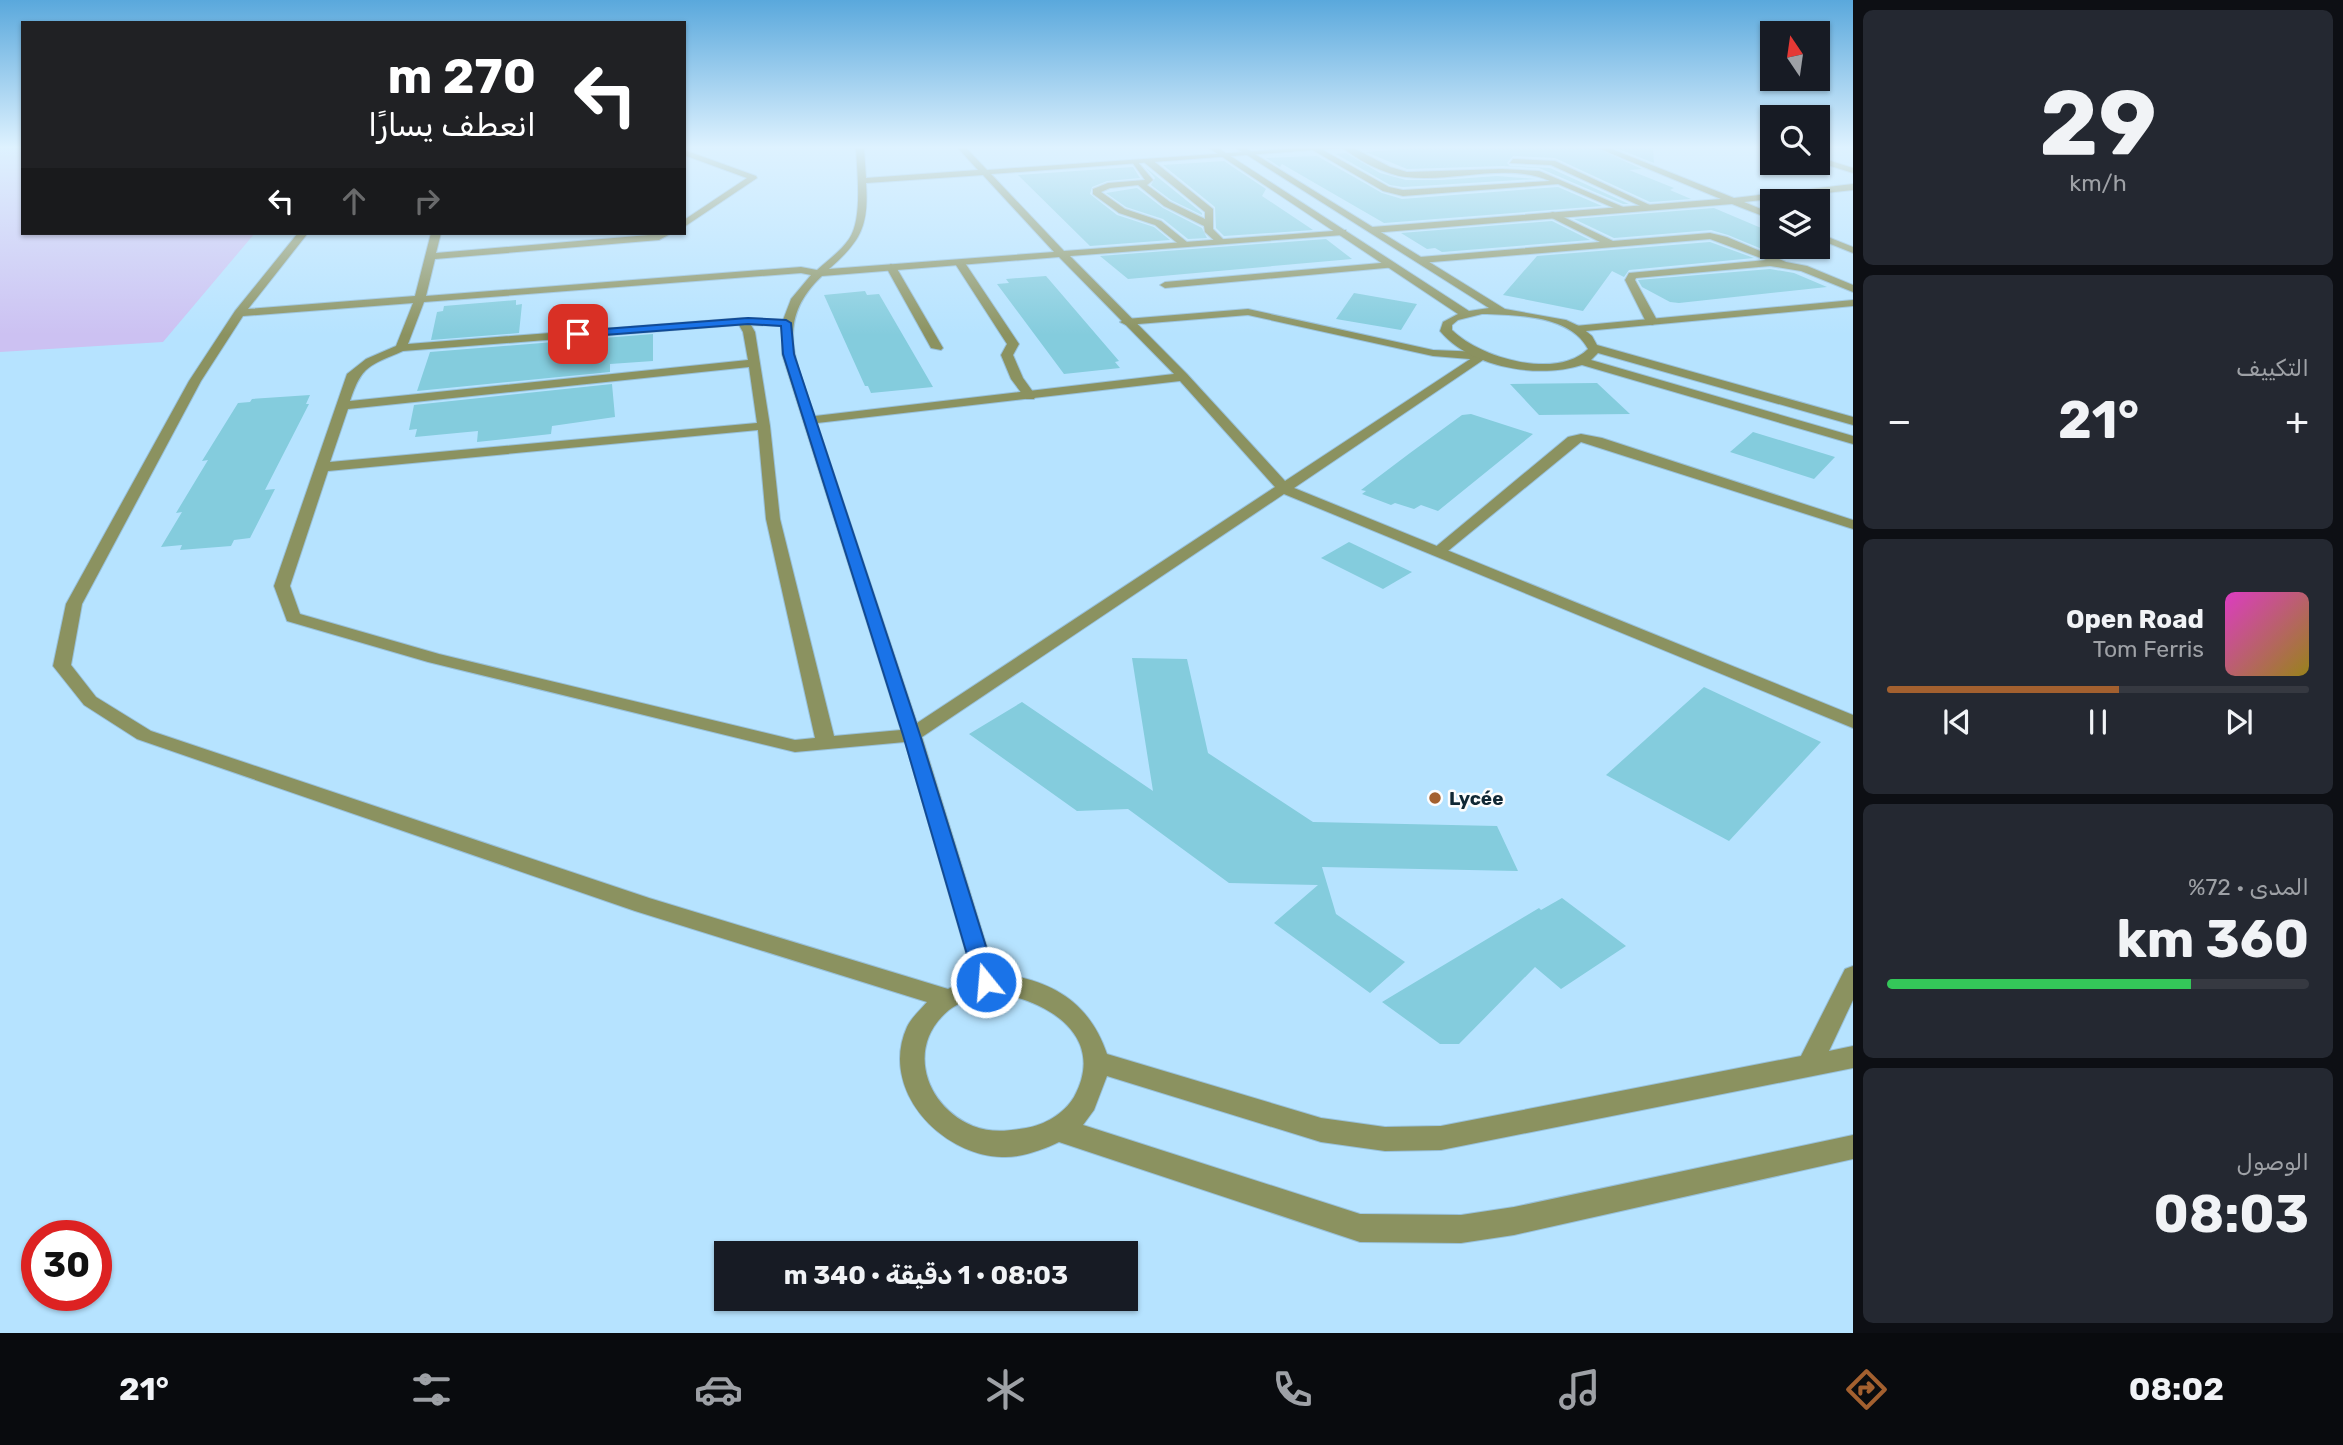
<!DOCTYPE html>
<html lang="ar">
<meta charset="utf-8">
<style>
body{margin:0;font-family:Rubik,"Noto Naskh Arabic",sans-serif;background:#242831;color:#f1f3f6;direction:rtl;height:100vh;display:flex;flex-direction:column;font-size:26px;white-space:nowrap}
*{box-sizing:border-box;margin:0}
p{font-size:23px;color:#9ea1a6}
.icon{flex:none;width:38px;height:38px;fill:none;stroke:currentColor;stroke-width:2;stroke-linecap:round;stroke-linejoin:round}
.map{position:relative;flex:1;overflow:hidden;direction:ltr}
.panel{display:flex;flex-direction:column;gap:10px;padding:10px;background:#0d0f14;width:490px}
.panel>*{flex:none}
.guide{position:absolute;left:21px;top:21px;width:665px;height:214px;border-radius:0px;box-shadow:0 2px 5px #0004;direction:rtl;background:#202124;color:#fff;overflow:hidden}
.needle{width:46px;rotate:347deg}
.fabs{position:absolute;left:1760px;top:21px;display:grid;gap:14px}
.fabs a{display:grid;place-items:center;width:70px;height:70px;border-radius:0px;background:#171b24;box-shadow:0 2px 5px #0004;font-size:35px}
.speed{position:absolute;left:21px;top:1220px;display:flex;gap:14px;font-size:35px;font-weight:700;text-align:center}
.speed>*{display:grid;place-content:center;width:91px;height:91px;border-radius:50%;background:#171b24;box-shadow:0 2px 5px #0004;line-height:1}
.speed .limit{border:10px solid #d22;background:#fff;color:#111}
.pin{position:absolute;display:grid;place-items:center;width:60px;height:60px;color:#fff;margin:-30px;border-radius:14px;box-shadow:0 4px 10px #0006}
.me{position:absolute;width:77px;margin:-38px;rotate:343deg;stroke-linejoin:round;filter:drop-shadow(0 0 5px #0008)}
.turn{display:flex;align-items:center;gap:24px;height:147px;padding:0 35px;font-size:32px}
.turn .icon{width:91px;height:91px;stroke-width:2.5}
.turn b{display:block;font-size:49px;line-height:60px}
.lanes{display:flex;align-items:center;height:66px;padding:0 35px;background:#0003;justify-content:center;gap:35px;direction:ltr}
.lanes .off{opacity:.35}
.big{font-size:52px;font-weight:700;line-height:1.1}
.panel .card{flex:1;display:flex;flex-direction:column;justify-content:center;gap:10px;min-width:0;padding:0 24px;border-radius:10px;background:#242831}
.panel .dial{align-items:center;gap:0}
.dial b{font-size:91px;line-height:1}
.song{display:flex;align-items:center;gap:21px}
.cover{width:84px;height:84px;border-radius:10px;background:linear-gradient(135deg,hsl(310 70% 55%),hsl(50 70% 35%))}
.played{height:7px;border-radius:4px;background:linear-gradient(90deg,#a3602f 55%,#363941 55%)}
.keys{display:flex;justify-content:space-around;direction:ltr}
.heat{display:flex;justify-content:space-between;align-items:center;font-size:38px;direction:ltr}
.charge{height:10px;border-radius:5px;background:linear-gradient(90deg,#34c759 72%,#363941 0)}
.trip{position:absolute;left:714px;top:1241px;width:424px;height:70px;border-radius:0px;background:#171b24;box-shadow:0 2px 5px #0004;font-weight:700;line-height:70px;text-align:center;direction:rtl}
.dock{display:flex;height:112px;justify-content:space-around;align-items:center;background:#090b0e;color:#9ea1a6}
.dock .icon{width:49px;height:49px}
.dock .selected{color:#a3602f}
.dock b{font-size:32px;color:#f1f3f6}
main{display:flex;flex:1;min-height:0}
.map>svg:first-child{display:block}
.green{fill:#ccc1f2}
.building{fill:#84ccdd}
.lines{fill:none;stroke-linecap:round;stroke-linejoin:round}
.service-casing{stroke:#98c1db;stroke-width:2}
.minor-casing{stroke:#98c1db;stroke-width:2}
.tertiary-casing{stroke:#98c1db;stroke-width:2}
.service{fill:#8b9260;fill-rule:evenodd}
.minor{fill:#8b9260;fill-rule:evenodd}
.tertiary{fill:#8b9260;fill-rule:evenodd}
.route{fill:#1a73e8;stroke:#114b97;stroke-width:2}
.poi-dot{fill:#a3602f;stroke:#fdfdfd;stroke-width:2.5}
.labels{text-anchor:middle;stroke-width:5;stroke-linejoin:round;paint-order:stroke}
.poi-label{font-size:19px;font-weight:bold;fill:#112835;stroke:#fdfdfd;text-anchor:start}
</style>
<main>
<section class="panel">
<div class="card dial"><b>29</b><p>km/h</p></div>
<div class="card"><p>التكييف</p>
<div class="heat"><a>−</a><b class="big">21°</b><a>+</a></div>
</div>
<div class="card">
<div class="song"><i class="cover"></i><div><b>Open Road</b><p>Tom Ferris</p></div></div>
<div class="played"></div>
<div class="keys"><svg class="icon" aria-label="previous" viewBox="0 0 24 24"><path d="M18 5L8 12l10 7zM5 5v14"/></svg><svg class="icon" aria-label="pause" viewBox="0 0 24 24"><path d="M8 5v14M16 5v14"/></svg><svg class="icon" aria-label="next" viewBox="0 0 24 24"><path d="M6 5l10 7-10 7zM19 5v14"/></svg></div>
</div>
<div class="card"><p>المدى · 72%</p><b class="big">360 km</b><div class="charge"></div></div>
<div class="card"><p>الوصول</p><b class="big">08:03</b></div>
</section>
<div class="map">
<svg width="1853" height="1333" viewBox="0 0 1853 1333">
<rect width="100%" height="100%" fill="#b6e3ff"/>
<polygon class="green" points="0,148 23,148 23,233 255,233 163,342 0,352"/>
<g class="building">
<polygon points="1418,148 1596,148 1642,169 1629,170 1674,188 1670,190 1691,199 1650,202 1555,158 1513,156 1507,163 1510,166 1550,168 1629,204 1623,204 1539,168 1502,166 1407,169 1366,152"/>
<polygon points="1616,148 1653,148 1654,163"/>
<polygon points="1346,153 1380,173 1406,180 1442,180 1497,176 1536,179 1403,187 1390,185 1336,154"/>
<polygon points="1317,156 1382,193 1402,199 1558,187 1602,206 1384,223 1282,164 1280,167 1266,158"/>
<polygon points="1224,161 1266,189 1262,196 1313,230 1224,236 1216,228 1215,207 1163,165"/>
<polygon points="1133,167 1140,178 1107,181 1092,187 1090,194 1117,215 1154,227 1170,240 1090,246 1018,175"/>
<polygon points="1145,167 1202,213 1202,215 1171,200 1151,185 1155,178"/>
<polygon points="1137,188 1163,208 1202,228 1207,238 1188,239 1163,219 1126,207 1106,193"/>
<polygon points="1714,208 1773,233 1773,247 1806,247 1816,252 1779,256 1728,235 1711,230 1614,238 1574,219"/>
<polygon points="1552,221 1590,240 1442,252 1435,248 1427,249 1401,233"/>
<polygon points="1326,239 1352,259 1128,279 1100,256"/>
<polygon points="1710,242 1754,258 1629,270 1624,277 1612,271 1583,311 1503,295 1537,256"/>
<polygon points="1770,269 1794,273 1827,287 1679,303 1670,302 1642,287 1638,280"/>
<polygon points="1046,276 1119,361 1115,362 1120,368 1064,374 997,284 1009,283 1006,279"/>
<polygon points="865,291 867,295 879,294 933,387 871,393 868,386 865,386 824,295"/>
<polygon points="1354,293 1417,304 1401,330 1336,319"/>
<polygon points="516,300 516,305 522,304 519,333 431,340 437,312 443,311 444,306"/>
<polygon points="653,334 653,361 610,364 610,372 417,391 430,352"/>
<polygon points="1597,383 1630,414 1539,415 1510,384"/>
<polygon points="612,384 615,417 552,426 551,434 477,442 478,431 415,437 417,429 409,430 414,405"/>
<polygon points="310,395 306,404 309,404 265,490 275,489 250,538 234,540 231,546 180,550 182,545 161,547 182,512 176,513 208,460 202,461 238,403 250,402 252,399"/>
<polygon points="1471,414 1533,434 1438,511 1421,505 1414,509 1395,503 1391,505 1362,494 1366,491 1361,490 1410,453 1462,415"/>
<polygon points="1753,432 1835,457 1814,479 1730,452"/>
<polygon points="1349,542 1412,572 1383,589 1321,558"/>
<polygon points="1132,658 1187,659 1208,753 1313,822 1497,826 1518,871 1322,867 1336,914 1405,962 1370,993 1274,923 1318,885 1229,883 1128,809 1077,811 969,734 1022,702 1153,791"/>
<polygon points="1704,687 1821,742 1729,841 1606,775"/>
<polygon points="1562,898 1626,946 1561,989 1535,967 1459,1044 1440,1044 1382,1002 1539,908 1541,910"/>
</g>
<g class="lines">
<g class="service-casing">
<g id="service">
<path d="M1319,148L1389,187L1403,190L1550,181C1505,162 1453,183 1406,177C1386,175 1358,160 1343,148H1353L1390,167L1407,172L1502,169L1539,171L1628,209L1621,211L1558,184L1403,196L1383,191L1311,149Z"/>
<polygon points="1145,159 1151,159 1213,209 1213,229 1224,240 1224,244 1218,244 1205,232 1204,226 1164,206 1138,185 1110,188 1101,192 1125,209 1161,221 1187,242 1187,246 1181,246 1155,225 1119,213 1093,194 1093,189 1108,183 1145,180 1132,162 1136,160 1153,180 1147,185 1170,202 1205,219 1205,212 1145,163"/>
<polygon points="1513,159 1555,161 1654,207 1647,209 1551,165 1510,163"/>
<polygon points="1553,212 1613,241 1710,233 1727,237 1786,262 1807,266 1853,285 1853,292 1801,271 1770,266 1636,278 1635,280 1658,322 1652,325 1646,322 1625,280 1629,273 1766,260 1710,239 1420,263 1415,260 1420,257 1600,242 1550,217 1550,213"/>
<polygon points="955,260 963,260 1019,344 1013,355 1023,378 1036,396 1034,399 1026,399 1011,379 1001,355 1007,344 954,262"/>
<polygon points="1392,262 1397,265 1396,267 1165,288 1160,285 1165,282"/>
<polygon points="891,264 896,267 943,348 941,350 931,348 886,267"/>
<polygon points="1248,309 1433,350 1482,352 1488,356 1482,360 1433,356 1248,315 1126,325 1120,322 1126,319"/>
<polygon points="1581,434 1602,438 1853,520 1853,529 1581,442 1443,555 1433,555 1430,552 1433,549 1568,437"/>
</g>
</g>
<g class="minor-casing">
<g id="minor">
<path d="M856,148H864L866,178L978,170L958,148H966L987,170L1302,148H1339L991,174L1064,251L1346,230V234L1343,235L1070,256L1187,374L1285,481L1478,354H1486V358L1294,488L1853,715V728L1284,494L922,737L995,973C1050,979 1089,1001 1107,1054L1321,1118L1385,1127L1441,1126L1801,1056L1845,969L1853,966V1000L1829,1051L1853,1046V1068L1441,1150L1385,1151L1321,1142L1107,1076L1094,1110L1083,1125L1360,1214L1461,1215L1514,1207L1853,1135V1159L1514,1235L1461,1243L1360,1242L1059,1142C1043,1150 1020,1158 1002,1157C940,1155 879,1089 907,1027C911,1018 920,1010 927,1002L635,911L137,739L84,705L53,666L66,604L189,381L235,311L298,233H308L248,309L415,296L431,233H441L436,253L672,233L659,240L435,259L426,296L801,267L817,270C828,260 841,251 849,239C863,219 857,172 856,148ZM983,175L1054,252L829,269C861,241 869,226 866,183ZM1059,257L1174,374L815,416C796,362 774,321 822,276ZM801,273L811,275L791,299L783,320L743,318L408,344L424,302ZM413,303L396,346L366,359L347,374L274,586L287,621L428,662L795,752L905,742L973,977L948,989L649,898L151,731L96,697L71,665L82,604L201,381L243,316ZM739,325L743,332L748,360L350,401C362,365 369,366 403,351ZM751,325L782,326V354L901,730L834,736L780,519L770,426L755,332ZM749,367L757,423L330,462L348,409ZM1180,381L1275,487L917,723L817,423ZM758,430L766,519L815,738L795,740L439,654L300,614L290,586L328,471ZM988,992C1041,997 1109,1033 1074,1097C1064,1114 1044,1125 1026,1128C1008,1131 991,1133 973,1126C925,1106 905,1046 949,1010C959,1002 976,997 988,992Z"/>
<polygon points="1598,148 1609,148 1734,198 1853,184 1853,190 1744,202 1773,214 1773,220 1732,204 1372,233 1367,230 1372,227 1721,199"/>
<polygon points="684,150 756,176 757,178 684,227 684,220 747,178 684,155"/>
<polygon points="1818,157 1853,168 1853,173 1818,162"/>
<polygon points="1818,233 1853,247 1853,253 1818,239"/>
<polygon points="1853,300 1853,306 1575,332 1569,329 1575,326"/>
</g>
</g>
<g class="tertiary-casing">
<path id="tertiary" d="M1209,148H1218L1469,311L1489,308L1236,148H1245L1505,309L1566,320L1581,327L1592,336L1597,345L1853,417V425L1598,353L1591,360L1853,436V444L1582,365C1539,379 1471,368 1440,331L1443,322L1458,314ZM1482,314C1516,315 1570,315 1588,349C1557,380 1480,358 1452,330V325L1458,320Z"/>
</g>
<use href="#service" class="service"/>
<use href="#minor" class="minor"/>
<use href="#tertiary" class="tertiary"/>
</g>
<linearGradient id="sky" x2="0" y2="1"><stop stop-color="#5aa8dc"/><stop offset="0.44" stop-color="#def2ff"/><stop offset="1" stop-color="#def2ff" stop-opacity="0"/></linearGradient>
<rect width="1853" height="335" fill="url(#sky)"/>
<polygon class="route" points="748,318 786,320 791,323 794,354 920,735 997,982 993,988 986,991 978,988 975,982 903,735 783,354 781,326 748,324 578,337 573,334 578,331"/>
<circle class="poi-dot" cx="1435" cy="798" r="7"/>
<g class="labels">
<g class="poi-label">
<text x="1449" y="805">Lycée</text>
</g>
</g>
</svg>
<div class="fabs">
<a><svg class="needle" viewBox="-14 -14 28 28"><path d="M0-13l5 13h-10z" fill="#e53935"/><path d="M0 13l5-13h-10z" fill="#9ea1a6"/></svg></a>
<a><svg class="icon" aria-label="search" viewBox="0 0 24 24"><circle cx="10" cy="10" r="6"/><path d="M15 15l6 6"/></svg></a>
<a><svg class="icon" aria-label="layers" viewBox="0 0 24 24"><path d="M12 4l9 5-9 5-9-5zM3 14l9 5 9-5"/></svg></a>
</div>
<div class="speed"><div class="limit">30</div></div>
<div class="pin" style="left:578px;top:334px;background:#d93025"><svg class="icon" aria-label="arrive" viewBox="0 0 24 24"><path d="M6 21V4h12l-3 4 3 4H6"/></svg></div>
<svg class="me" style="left:986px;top:982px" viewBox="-20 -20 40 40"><circle r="17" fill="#1a73e8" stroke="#fff" stroke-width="3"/><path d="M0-11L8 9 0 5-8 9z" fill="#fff"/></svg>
<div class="trip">08:03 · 1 دقيقة · 340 m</div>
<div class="guide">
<div class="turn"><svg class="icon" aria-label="left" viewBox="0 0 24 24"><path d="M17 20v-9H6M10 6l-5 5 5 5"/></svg><div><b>270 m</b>انعطف يسارًا</div></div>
<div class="lanes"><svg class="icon" aria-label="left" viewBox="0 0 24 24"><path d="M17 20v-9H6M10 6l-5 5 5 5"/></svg><svg class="icon off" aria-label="ahead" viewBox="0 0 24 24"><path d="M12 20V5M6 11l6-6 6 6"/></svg><svg class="icon off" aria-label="right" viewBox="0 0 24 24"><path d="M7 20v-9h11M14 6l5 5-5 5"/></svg></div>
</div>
</div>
</main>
<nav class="dock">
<b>08:02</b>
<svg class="icon selected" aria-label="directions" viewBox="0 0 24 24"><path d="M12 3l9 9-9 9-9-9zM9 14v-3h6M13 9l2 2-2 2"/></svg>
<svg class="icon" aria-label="music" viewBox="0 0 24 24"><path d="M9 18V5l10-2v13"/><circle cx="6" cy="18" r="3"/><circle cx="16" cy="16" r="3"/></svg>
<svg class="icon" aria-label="phone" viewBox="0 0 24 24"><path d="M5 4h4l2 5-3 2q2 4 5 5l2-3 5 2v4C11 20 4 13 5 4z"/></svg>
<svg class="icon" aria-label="climate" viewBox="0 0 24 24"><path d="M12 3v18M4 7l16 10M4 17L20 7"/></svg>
<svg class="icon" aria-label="car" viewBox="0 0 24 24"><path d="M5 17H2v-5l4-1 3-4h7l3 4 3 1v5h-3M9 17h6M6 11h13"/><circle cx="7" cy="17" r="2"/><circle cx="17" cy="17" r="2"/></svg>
<svg class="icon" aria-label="filters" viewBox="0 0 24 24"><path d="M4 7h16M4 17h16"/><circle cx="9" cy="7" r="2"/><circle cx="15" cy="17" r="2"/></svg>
<b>21°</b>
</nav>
